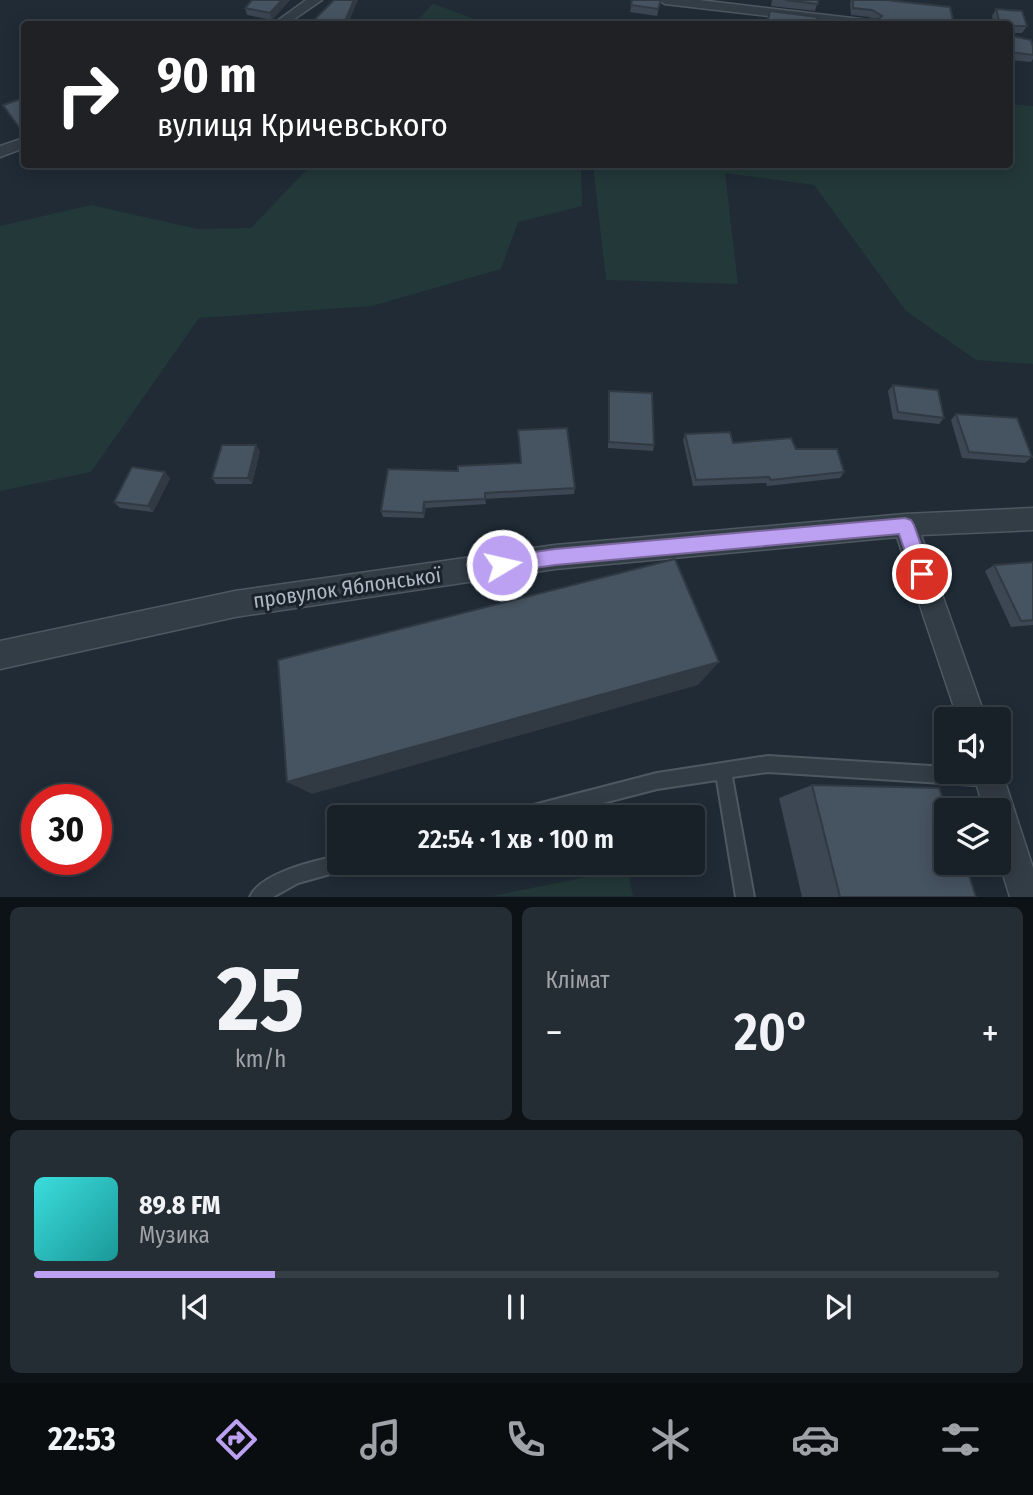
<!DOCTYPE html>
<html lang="uk">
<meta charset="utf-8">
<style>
body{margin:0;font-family:"Fira Sans Condensed",sans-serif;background:#252d34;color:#f1f3f6;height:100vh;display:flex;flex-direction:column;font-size:26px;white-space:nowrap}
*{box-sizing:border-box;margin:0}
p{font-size:23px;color:#9fa3a8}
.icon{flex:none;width:38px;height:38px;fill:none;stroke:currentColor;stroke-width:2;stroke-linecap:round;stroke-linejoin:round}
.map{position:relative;height:897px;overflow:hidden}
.sheet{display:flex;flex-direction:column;gap:10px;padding:10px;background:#0d1216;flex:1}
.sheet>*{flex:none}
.top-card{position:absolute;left:21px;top:21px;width:992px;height:147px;border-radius:7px;box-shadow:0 4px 18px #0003,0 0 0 2px #363e45;background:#202124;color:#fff;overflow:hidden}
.controls{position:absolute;left:934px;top:707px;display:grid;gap:14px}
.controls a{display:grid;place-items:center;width:77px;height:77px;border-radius:7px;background:#182028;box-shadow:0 4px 18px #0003,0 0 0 2px #363e45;font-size:35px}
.speed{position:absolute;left:21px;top:784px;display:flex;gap:14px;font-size:35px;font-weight:700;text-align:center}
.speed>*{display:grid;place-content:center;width:91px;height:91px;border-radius:50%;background:#182028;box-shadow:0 4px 18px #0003,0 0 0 2px #363e45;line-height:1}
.speed .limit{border:10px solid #d22;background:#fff;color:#111}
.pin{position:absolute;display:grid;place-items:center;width:60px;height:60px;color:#fff;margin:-30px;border:4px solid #fff;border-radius:50%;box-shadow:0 2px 7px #0007}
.me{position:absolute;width:77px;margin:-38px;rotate:81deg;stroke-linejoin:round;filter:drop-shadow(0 0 5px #0008)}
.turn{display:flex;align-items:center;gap:24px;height:147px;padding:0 21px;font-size:32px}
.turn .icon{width:91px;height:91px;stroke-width:2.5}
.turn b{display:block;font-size:49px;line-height:60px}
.big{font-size:52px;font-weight:600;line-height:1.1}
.sheet .widget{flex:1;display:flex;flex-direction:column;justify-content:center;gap:10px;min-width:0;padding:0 24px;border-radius:10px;background:#252d34}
.sheet .dial{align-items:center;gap:0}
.dial b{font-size:91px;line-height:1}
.song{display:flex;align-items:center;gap:21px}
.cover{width:84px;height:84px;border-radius:10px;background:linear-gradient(135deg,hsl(180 70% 55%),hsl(180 70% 35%))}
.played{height:7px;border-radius:4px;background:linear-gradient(90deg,#bca0f2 25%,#363e45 25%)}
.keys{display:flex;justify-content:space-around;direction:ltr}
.heat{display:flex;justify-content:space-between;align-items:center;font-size:38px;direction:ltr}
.sheet .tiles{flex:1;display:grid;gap:10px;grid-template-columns:1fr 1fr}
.widget:last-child{grid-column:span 2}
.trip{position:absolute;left:327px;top:805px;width:378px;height:70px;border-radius:7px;background:#182028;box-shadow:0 4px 18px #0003,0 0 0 2px #363e45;font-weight:600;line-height:70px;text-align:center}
.tabs{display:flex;height:112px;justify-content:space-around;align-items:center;background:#0a0d10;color:#9fa3a8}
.tabs .icon{width:49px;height:49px}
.tabs .current{color:#bca0f2}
.tabs b{font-size:32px;color:#f1f3f6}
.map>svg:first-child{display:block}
.green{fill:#233838}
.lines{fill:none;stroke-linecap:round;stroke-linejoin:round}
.lane-casing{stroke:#4e5861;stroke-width:4}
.street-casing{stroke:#4e5861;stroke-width:3}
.lane{fill:#333d46;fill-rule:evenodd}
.street{fill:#333d46;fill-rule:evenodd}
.wall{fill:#3c4753}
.shaded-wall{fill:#313a43}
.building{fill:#465360;stroke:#313a43;stroke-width:2}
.route{fill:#bca0f2;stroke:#7a689d;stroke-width:2}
.labels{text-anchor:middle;stroke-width:6;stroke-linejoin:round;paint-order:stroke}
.street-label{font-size:21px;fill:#adb8c3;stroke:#19222b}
</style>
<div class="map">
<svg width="1033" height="897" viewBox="0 0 1033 897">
<rect width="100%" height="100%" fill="#202b36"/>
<g class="green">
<polygon points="433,4 434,4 488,24 413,24"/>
<polygon points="1010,104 1033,106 1033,364 976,360 906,311 814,185 725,173 738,284 606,280 593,165 1010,164"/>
<polygon points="311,165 581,165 582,206 518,222 501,269 372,306 199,318 91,472 0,491 0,226 91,205 198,229 251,228"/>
<polygon points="627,869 633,896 492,896"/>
</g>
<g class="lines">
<g class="lane-casing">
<g id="lane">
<polygon points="768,756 947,767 947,772 994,772 998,778 996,784 990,786 768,772 732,777 754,897 736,897 717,780 657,789 549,817 510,817 512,811 518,809 657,773"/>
<path d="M340,855V863H350L348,869L298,883L273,897H250C261,872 316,861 340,855Z"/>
</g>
</g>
<g class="street-casing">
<g id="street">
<polygon points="306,0 322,0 287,24 273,24"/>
<polygon points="658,0 699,0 869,20 876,24 839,24 665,4"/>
<polygon points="24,138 24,148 0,157 0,146"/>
<polygon points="1033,508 1033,530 921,535 986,719 958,719 897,537 555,569 235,617 0,669 0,641 235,591 555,545 905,514"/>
<polygon points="999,763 1033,868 1033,897 1010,897 999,861 999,810 984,810 973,772 999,772"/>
</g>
</g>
<use href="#lane" class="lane"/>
<use href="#street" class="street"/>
</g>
<g class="wall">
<polygon points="252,0 290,0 272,20 247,15 245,8"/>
<polygon points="334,0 348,24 316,24 314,20"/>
<polygon points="632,0 660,4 657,16 630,12"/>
<polygon points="772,0 818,0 815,11 771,6"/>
<polygon points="851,0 886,0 954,24 852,24 854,19 872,19 869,17 851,15 850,4"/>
<polygon points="996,9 1027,26 1022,33 1012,33 1012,36 1033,47 1033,59 1031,62 1010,60 1010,24 994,24 992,16"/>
<polygon points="893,385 944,418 939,424 893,419 888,391"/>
<polygon points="609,391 654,445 653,451 608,448 608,398"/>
<polygon points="956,414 1032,457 1025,463 962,458 951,420"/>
<polygon points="685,434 733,443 796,449 844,472 840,478 767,486 766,483 693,486 683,440"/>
<polygon points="260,451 252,484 216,484 212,478"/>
<polygon points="458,471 575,488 574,494 485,499 486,504 426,508 424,518 383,517 381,511"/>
<polygon points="170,478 153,512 120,508 114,502"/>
<polygon points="1033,562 1033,625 1011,627 985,571 994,565"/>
<polygon points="812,785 976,897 802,897 779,798"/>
</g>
<g class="shaded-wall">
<polygon points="282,0 290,0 272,20 270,13"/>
<polygon points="354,0 358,0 348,24 346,24 345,21"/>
<polygon points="47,164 63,164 50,170"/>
<polygon points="256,445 260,451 252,484 248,478"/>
<polygon points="165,472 170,478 153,512 148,506"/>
<polygon points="424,502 426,508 424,518 423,513"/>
<polygon points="719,662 698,685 312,794 287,782"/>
</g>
<g class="building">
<polygon points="252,0 282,0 270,13 245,8"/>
<polygon points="334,0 354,0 345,21 314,20"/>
<polygon points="632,0 661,0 658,9 631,5"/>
<polygon points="785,0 818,0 818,4"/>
<polygon points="853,0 886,0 950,7 954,24 854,24 854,19 879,19 882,16 872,10 853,8"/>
<polygon points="996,9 1022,11 1027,26 1012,26 1012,36 1031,40 1033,47 1033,55 1010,52 1010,24 1000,24"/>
<polygon points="770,11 817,17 817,24 767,24"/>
<polygon points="24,98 24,134 3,105"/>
<polygon points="893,385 938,390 944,418 898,412"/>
<polygon points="609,391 652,393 654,445 609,442"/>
<polygon points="956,414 1017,418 1032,457 969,452"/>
<polygon points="567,428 575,488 485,493 485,499 424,502 423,513 381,511 388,469 458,471 458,466 521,463 518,430"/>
<polygon points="730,432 733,443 791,438 796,449 837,449 844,472 771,480 769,477 696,480 685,434"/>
<polygon points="222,445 256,445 248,478 212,478"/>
<polygon points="132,467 165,472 148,506 114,502"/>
<polygon points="675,559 719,662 287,782 278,660"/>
<polygon points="1033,562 1033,620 1021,621 994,565"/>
<polygon points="812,785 939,788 947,811 947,863 965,863 976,897 840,897"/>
</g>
<polygon class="route" points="905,518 911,520 914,525 931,574 928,580 922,582 915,580 899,534 555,565 502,573 495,571 493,565 495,559 502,557 555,549"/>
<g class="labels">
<g class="street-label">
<text transform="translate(347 588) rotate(-8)" y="7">провулок Яблонської</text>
</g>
</g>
</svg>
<div class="controls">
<a><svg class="icon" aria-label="sound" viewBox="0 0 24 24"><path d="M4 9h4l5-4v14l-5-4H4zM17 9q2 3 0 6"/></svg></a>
<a><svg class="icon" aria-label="layers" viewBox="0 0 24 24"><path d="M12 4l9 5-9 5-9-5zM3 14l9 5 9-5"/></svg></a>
</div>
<div class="speed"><div class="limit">30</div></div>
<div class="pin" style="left:922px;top:574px;background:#d93025"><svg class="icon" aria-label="arrive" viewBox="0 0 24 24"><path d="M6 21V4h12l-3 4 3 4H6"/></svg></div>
<svg class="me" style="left:502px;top:565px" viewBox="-20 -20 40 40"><circle r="17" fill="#bca0f2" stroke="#fff" stroke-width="3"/><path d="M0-11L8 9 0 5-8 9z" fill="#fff"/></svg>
<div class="trip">22:54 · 1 хв · 100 m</div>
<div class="top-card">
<div class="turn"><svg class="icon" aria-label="right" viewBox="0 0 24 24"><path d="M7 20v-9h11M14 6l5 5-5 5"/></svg><div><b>90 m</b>вулиця Кричевського</div></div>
</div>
</div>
<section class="sheet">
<div class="tiles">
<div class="widget dial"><b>25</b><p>km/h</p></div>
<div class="widget"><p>Клімат</p>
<div class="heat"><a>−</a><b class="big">20°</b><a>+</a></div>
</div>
<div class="widget">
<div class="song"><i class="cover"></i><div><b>89.8 FM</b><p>Музика</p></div></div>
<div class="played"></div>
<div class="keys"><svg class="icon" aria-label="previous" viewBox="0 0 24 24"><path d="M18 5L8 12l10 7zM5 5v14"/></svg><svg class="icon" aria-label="pause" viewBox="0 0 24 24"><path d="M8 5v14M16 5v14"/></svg><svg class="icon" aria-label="next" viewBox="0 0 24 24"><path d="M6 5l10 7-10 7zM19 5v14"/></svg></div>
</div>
</div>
</section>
<nav class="tabs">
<b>22:53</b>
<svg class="icon current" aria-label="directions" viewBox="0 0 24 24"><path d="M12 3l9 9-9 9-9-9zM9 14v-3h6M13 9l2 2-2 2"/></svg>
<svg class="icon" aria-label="music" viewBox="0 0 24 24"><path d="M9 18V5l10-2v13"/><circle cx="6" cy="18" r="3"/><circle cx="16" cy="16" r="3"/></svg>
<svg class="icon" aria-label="phone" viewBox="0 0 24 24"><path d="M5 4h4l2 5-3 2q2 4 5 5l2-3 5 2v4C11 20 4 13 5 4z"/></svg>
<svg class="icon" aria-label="climate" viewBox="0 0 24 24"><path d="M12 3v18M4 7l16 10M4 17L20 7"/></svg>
<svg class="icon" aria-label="car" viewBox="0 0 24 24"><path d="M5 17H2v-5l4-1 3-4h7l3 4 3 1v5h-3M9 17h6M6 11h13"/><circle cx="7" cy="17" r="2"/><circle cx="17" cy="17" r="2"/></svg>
<svg class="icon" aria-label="filters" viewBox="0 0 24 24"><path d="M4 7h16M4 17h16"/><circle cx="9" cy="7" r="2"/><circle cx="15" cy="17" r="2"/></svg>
</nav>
